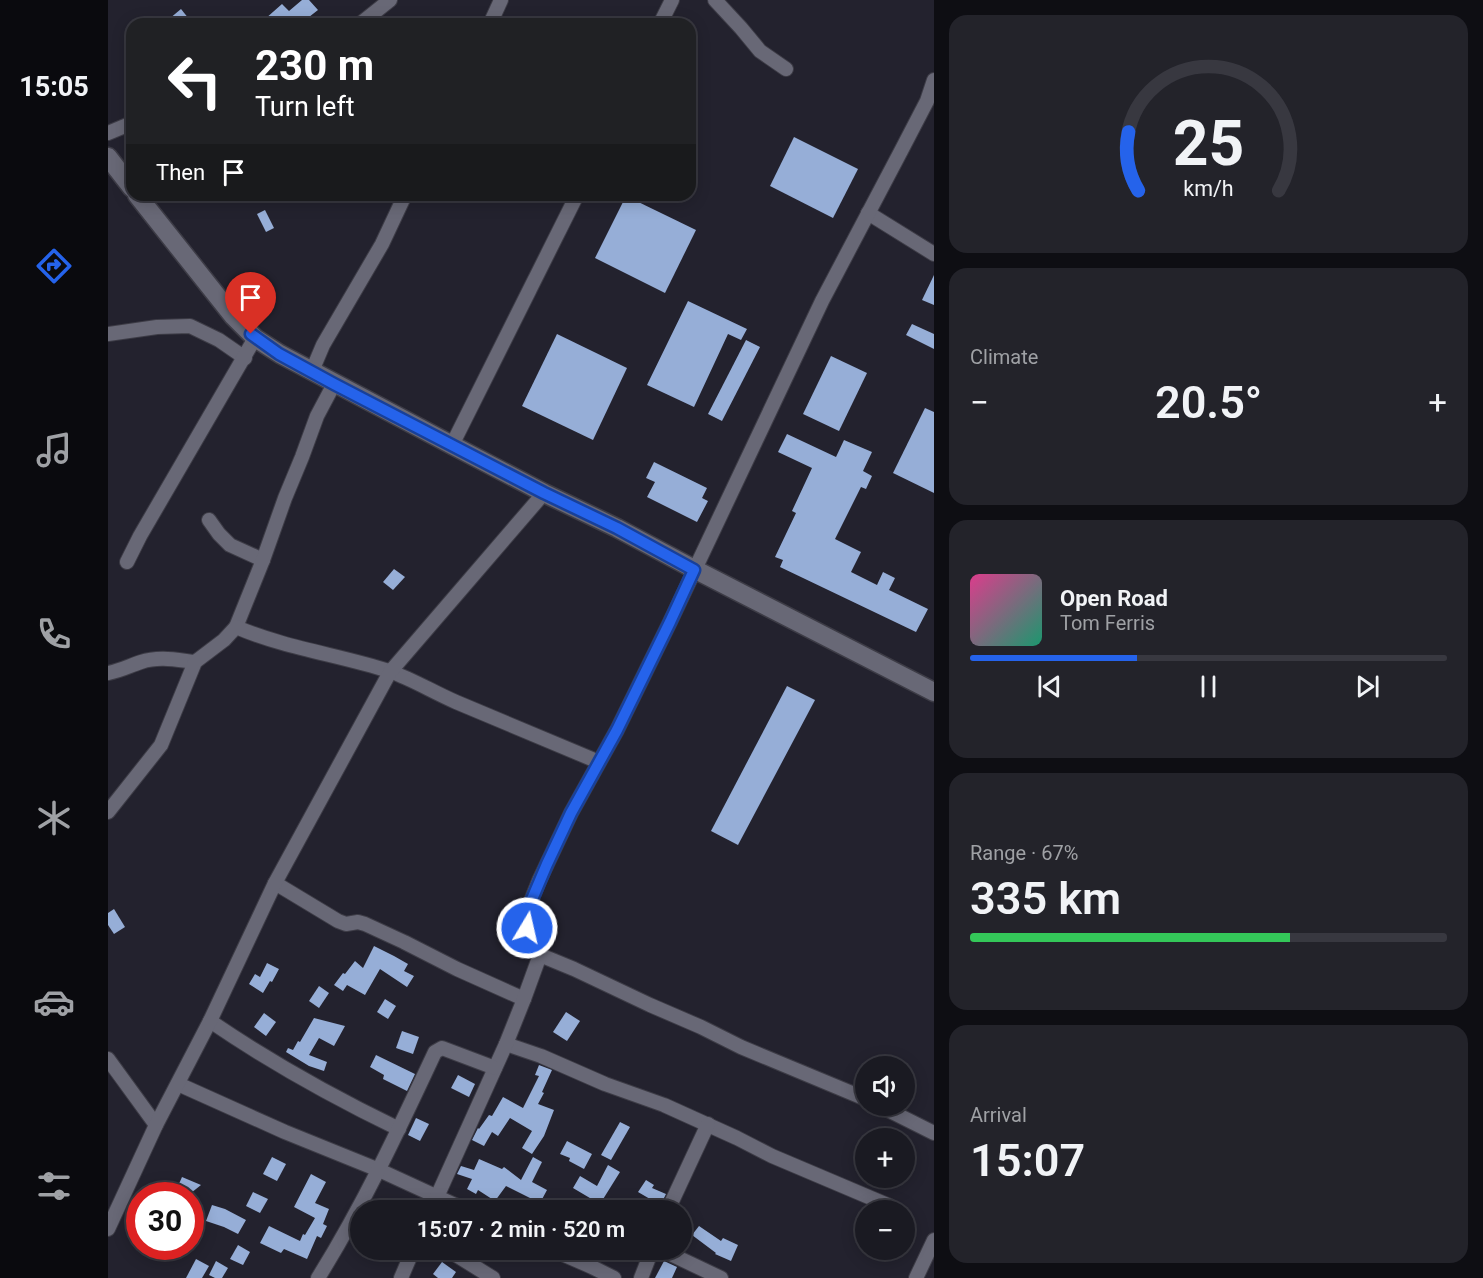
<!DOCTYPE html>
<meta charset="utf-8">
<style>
body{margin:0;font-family:Roboto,sans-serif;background:#23232a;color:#f1f3f6;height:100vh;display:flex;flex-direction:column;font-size:22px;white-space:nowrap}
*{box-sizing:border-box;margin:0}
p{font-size:20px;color:#9fa1a5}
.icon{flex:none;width:33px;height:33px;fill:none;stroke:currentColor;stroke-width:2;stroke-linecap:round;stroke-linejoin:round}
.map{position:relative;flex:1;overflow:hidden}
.side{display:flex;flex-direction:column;gap:15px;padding:15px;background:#0e0e13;width:549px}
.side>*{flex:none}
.hud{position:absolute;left:18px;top:18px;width:570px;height:183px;border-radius:18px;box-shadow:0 3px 15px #0003,0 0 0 2px #383840;background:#202124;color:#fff;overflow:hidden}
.tools{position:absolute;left:747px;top:1056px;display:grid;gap:12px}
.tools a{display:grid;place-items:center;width:60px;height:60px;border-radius:50%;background:#1a1a22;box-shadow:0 3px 15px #0003,0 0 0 2px #383840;font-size:30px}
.speed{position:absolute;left:18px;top:1182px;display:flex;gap:12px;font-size:30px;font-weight:700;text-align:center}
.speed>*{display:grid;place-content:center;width:78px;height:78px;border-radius:50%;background:#1a1a22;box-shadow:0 3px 15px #0003,0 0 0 2px #383840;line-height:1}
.speed .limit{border:9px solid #d22;background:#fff;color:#111}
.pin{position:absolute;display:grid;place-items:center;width:51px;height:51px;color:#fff;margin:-62px -26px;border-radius:50% 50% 50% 0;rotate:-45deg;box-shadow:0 0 6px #0007}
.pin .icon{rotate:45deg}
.me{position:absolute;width:66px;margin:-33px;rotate:9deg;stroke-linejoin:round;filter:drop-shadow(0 0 4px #0008)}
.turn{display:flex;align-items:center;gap:21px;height:126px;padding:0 30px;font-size:27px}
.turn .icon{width:78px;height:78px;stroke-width:2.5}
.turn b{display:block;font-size:42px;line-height:51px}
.then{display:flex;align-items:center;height:57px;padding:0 30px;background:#0003;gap:12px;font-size:22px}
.big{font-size:45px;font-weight:600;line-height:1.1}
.side .card{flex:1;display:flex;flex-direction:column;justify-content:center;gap:9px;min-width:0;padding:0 21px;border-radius:18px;background:#23232a}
.side .dial{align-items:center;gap:0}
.dial svg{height:156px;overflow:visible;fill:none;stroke:#383840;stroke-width:7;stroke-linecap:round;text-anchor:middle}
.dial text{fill:#f1f3f6;stroke:none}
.song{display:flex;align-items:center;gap:18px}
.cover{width:72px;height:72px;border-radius:9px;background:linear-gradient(135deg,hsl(330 70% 55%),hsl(160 70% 35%))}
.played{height:6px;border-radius:3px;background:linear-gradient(90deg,#2563eb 35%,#383840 35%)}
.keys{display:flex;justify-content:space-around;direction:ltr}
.heat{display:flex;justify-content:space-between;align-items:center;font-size:33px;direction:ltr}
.charge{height:9px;border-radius:4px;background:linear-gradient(90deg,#34c759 67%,#383840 0)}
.trip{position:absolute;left:242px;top:1200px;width:342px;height:60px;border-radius:30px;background:#1a1a22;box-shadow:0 3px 15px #0003,0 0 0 2px #383840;font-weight:600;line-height:60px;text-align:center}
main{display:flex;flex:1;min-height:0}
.menu{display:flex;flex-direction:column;width:108px;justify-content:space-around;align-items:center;background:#0a0a0e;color:#9fa1a5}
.menu .icon{width:42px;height:42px}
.menu .selected{color:#2563eb}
.menu b{font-size:27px;color:#f1f3f6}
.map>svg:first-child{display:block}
.building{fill:#96aed7}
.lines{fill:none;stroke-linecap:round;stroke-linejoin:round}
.street-casing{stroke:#3d3c46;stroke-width:16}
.secondary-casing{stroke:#3d3c46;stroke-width:21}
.street{stroke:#686876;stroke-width:14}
.secondary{stroke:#686876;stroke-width:18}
.route-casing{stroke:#184099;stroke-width:15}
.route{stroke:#2563eb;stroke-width:10}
</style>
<main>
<nav class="menu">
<b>15:05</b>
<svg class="icon selected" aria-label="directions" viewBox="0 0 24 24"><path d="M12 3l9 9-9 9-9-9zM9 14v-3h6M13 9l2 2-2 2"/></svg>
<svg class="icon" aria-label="music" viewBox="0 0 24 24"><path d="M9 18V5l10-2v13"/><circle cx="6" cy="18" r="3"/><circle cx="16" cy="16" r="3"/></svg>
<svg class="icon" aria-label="phone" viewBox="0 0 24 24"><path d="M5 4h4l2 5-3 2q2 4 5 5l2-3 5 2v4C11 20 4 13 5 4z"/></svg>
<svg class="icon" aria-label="climate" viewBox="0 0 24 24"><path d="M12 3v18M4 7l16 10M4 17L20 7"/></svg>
<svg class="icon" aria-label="car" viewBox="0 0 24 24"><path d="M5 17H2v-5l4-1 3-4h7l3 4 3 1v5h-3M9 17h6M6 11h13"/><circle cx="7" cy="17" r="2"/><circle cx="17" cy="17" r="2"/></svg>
<svg class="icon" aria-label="filters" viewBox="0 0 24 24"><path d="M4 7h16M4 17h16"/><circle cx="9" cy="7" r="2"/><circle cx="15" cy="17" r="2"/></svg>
</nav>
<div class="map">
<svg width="826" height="1278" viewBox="0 0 826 1278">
<rect width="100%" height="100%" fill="#23222e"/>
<g class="building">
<polygon points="194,0 201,0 210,10 201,17 206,24 161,24 157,19 174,4 181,11"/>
<polygon points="73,9 85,24 65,24 61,19"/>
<polygon points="686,137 750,169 725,218 662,186"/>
<polygon points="518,196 588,230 557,293 487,258"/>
<polygon points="157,210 166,228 158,232 149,214"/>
<polygon points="826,275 826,305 814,300"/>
<polygon points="580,301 639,329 633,340 620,334 586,407 539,385"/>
<polygon points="804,324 826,334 826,349 798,335"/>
<polygon points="449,334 519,368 485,440 414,406"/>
<polygon points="638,340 652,347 614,421 600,414"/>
<polygon points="723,356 759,373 731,431 695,414"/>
<polygon points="817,408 826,412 826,493 785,473"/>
<polygon points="679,434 728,457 736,440 764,452 755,471 764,476 758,489 753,487 727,539 753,552 743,572 769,585 775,572 787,578 781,590 820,609 808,632 672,567 675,560 667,557 688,513 684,511 704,468 670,452"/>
<polygon points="546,462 599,488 594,498 600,501 589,522 539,497 547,482 538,478"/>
<polygon points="286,569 297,577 285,590 275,582"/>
<polygon points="679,686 707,700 630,845 603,831"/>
<polygon points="6,909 17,927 6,934 0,925 0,913"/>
<polygon points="266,946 286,956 300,964 296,971 306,976 299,987 272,969 257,995 239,985 235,991 226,985 235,973 237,974 247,961 255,968"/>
<polygon points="159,963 171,969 164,982 162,981 155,993 141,984 147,974 152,977"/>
<polygon points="211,986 221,993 211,1008 201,1001"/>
<polygon points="277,999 288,1006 280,1019 269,1012"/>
<polygon points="458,1012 472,1021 459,1041 445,1032"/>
<polygon points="156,1013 168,1022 158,1036 146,1027"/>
<polygon points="206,1018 237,1026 226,1046 211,1038 201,1055 219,1062 216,1071 201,1066 178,1052 180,1048 185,1050 190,1041 192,1042"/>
<polygon points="294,1031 311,1037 305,1054 288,1048"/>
<polygon points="268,1055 307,1074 299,1091 275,1079 276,1075 262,1067"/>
<polygon points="431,1065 444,1070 434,1092 436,1093 430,1104 446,1110 436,1136 424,1154 414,1148 424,1131 402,1118 390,1136 384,1132 376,1146 364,1140 370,1128 371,1129 381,1115 384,1116 395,1097 415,1108 431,1076 427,1075"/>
<polygon points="350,1075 367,1084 361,1097 343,1088"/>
<polygon points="308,1118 321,1124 312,1141 300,1135"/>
<polygon points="512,1122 522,1127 503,1160 493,1155"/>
<polygon points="459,1141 484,1154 476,1169 461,1161 462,1158 452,1154"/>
<polygon points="164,1157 178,1164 169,1181 155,1174"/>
<polygon points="425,1157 434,1162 424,1182 439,1190 432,1203 398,1186 387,1201 370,1190 368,1194 359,1189 364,1179 349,1174 353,1166 366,1170 371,1159 394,1169 396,1167 413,1180"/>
<polygon points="500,1165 512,1172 492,1204 465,1188 472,1176 489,1186"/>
<polygon points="203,1174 218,1182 207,1203 221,1209 215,1224 219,1226 213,1238 209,1236 199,1259 176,1249 173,1253 152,1243 161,1226 192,1241 195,1234 197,1235 207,1218 186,1207"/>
<polygon points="74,1177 93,1185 83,1193 70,1186"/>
<polygon points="538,1180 546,1185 544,1188 558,1194 551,1208 540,1203 542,1199 530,1192"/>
<polygon points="145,1192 160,1199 152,1213 138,1206"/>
<polygon points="104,1205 117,1209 138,1220 130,1234 116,1227 98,1221"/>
<polygon points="591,1226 613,1241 615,1238 630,1245 623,1261 607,1254 608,1253 584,1235"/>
<polygon points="130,1245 142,1252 135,1265 122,1259"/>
<polygon points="88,1259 101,1266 94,1278 78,1278"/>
<polygon points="108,1261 120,1268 114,1278 107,1278 101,1275"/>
<polygon points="556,1261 569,1267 564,1278 547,1278"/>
<polygon points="334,1262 348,1272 344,1278 330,1278 325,1274"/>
</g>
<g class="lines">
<g class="street-casing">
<g id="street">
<polyline points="607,0 633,28 652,51 678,69"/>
<polyline points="252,24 282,0"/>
<polyline points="382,24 393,0"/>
<polyline points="552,24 564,0"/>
<polyline points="0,133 24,123"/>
<polyline points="760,213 826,254"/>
<polyline points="0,334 49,327 82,326 111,340 137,358"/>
<polyline points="204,371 215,345 274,244 297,195"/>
<polyline points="344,445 469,195"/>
<polyline points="101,520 111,534 122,545 155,560"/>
<polyline points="19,562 32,536 147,338"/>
<polyline points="128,627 155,560 177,498 194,457 209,416 226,384"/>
<path d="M0,673C12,671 21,666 33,662C51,656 69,660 87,662"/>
<path d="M0,812L53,745L87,662L116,640L128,627C177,648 231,655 281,671C304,679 325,692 348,702C395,722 443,742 491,762"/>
<polyline points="167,883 230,921 238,924 250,922 257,924 296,942 349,969 416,999"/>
<polyline points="432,955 466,969 542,1005 593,1027 633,1047 758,1099"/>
<path d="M102,1021C162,1062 225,1097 291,1129"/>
<polyline points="398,1044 433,1056 497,1084 556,1105 629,1138 664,1156 782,1206"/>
<polyline points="0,1059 48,1125"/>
<polyline points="70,1084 177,1132 271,1170 358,1210"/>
<polyline points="772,1106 826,1133"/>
<polyline points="323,1210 398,1044 416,999 432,955 419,928 419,911 431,881 463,813 509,730 562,622 714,301 793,151 819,101 826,80"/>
<polyline points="560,1210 600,1124"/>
<polyline points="0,1229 48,1125 102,1021 167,883 282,672 436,493"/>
<polyline points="340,1250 385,1278"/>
<polyline points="445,1250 484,1267 506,1278"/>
<polyline points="554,1250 613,1278"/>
<path d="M210,1278C255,1206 291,1129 327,1052L334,1048L387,1068"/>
<polyline points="293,1278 305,1250"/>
<polyline points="533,1278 544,1250"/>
<polyline points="808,1278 826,1240"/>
</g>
</g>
<g class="secondary-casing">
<g id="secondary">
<polyline points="0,157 24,188"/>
<polyline points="29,195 125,316 147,338 172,354 344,445 436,493 509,528 586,569 826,692"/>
</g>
</g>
<use href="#street" class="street"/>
<use href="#secondary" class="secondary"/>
</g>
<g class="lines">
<g class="route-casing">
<polyline id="route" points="143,334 171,354 226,384 436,493 509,528 586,570 562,622 509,730 463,813 439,864 419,911 419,928"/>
</g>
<use href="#route" class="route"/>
</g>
</svg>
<div class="tools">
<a><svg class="icon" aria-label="sound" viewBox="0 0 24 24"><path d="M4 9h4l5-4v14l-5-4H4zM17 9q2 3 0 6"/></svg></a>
<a>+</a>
<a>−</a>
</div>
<div class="speed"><div class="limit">30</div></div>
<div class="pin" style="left:143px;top:334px;background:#d93025"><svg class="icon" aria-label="arrive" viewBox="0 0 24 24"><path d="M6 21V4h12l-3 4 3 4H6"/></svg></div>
<svg class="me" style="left:419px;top:928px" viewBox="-20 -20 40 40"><circle r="17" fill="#2563eb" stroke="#fff" stroke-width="3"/><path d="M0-11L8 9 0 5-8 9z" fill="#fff"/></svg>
<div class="trip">15:07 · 2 min · 520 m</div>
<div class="hud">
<div class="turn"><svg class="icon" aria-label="left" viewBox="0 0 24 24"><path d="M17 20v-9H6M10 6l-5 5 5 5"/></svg><div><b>230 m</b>Turn left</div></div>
<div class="then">Then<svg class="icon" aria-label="arrive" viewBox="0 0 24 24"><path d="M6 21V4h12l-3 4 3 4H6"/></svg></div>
</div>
</div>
<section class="side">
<div class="card dial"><svg viewBox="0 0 100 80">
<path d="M14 69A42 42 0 1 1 86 69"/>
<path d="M14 69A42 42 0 0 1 9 39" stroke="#2563eb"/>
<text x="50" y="56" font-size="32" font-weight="700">25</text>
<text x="50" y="72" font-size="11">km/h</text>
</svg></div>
<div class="card"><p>Climate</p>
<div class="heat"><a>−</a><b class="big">20.5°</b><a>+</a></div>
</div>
<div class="card">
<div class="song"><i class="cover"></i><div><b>Open Road</b><p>Tom Ferris</p></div></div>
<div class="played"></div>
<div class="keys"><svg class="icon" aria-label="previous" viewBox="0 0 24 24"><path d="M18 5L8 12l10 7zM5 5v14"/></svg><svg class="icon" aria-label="pause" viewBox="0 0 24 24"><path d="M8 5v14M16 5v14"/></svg><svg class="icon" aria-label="next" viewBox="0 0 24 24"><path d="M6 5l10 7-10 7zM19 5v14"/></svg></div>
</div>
<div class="card"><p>Range · 67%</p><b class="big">335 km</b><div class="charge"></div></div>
<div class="card"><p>Arrival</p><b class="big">15:07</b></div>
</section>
</main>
